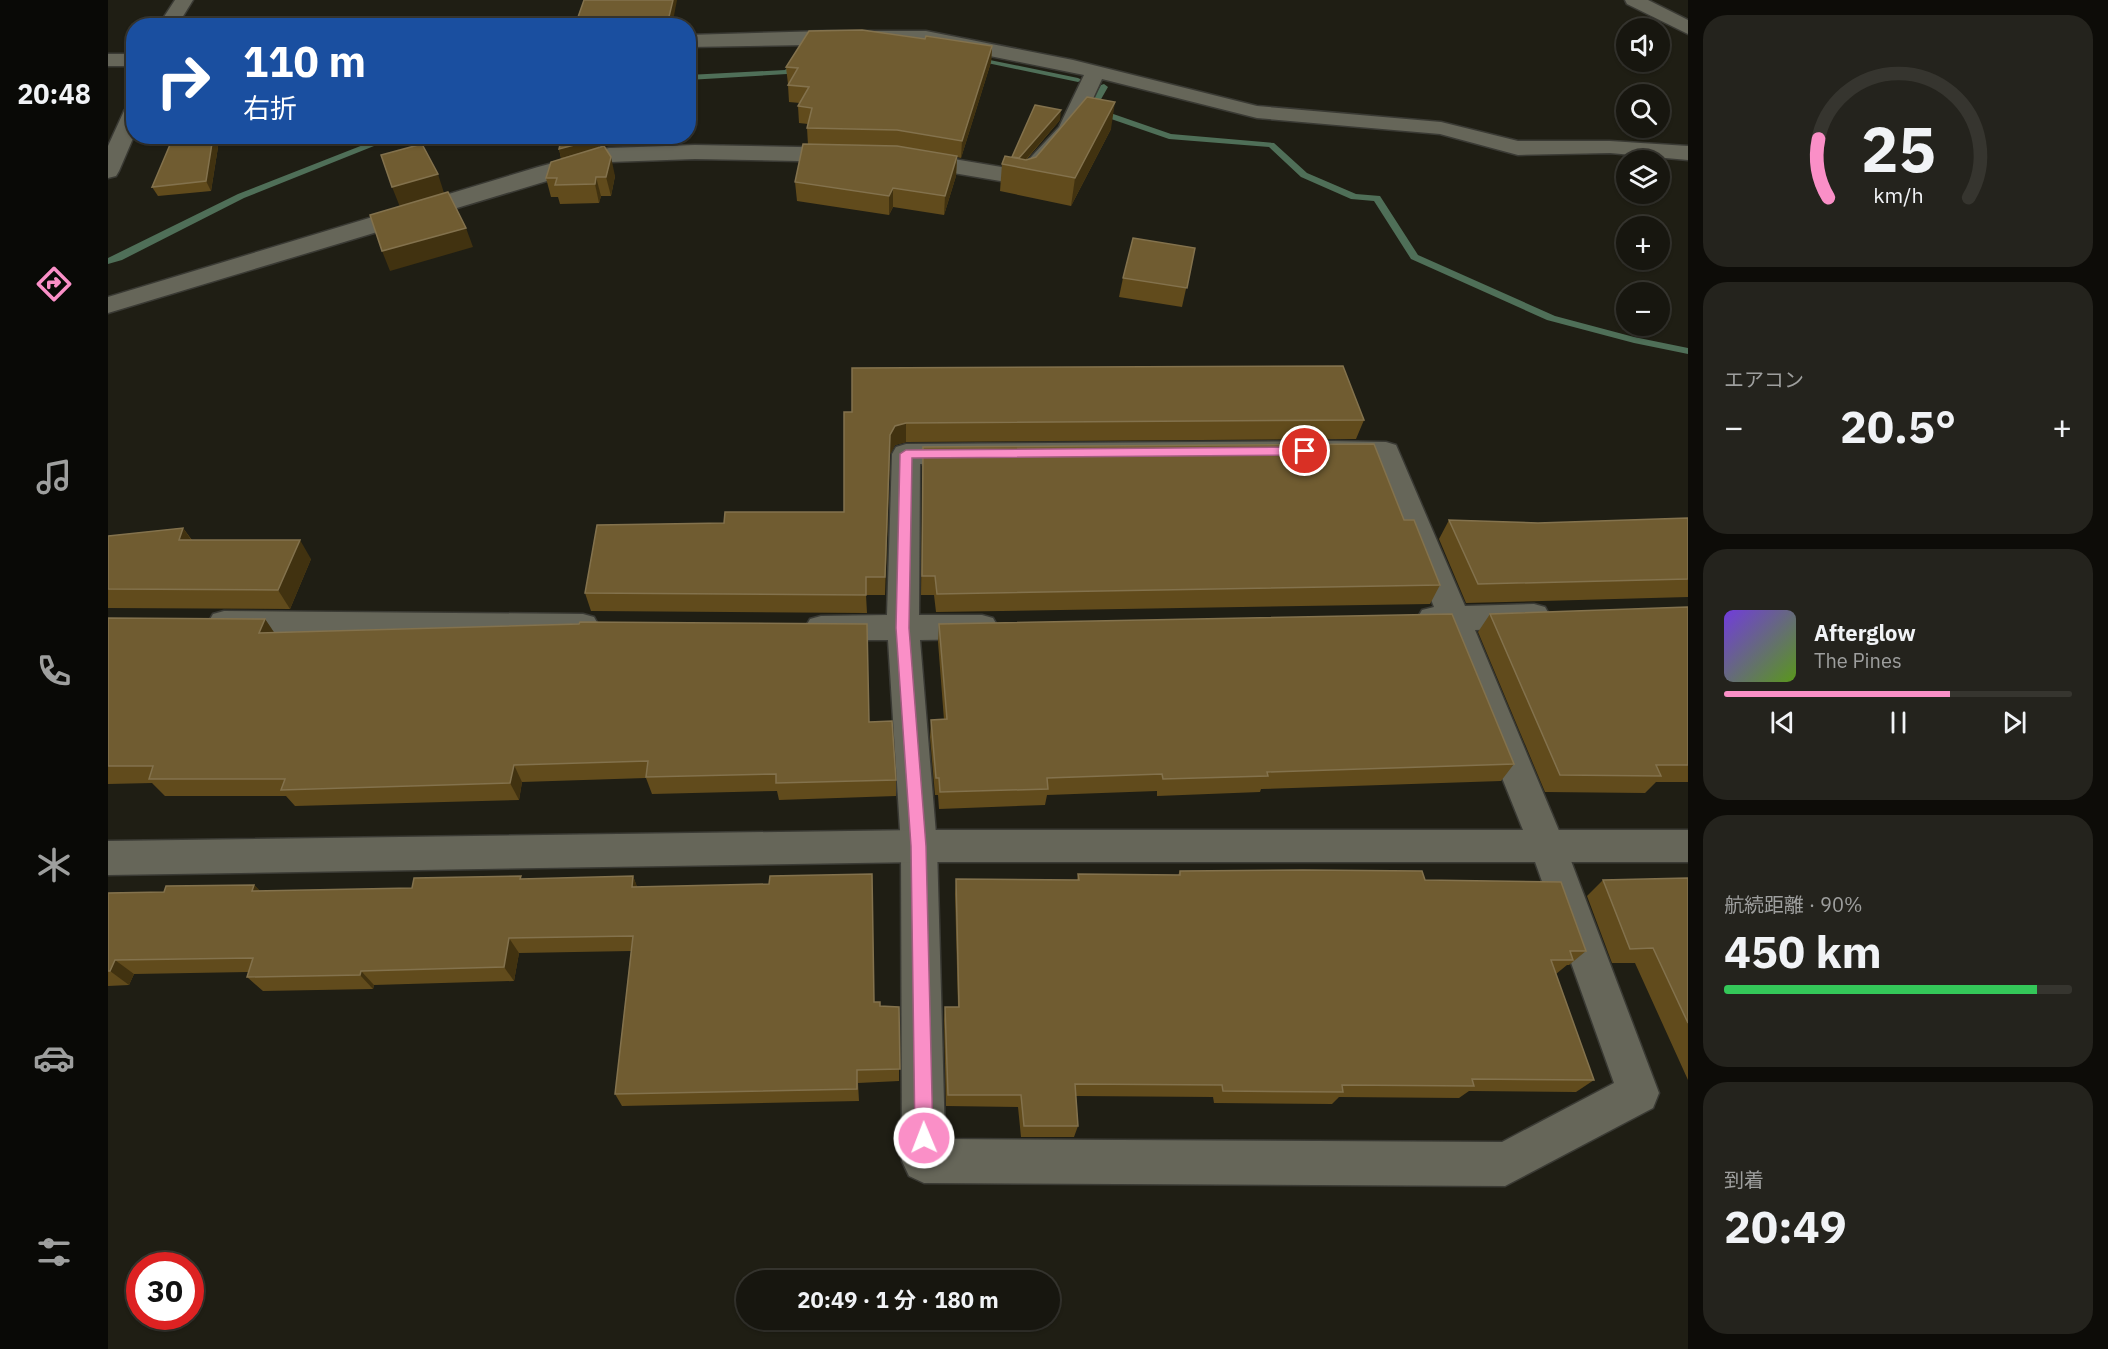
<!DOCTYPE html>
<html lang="ja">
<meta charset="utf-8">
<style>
body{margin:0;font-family:"IBM Plex Sans","Noto Sans JP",sans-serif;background:#24231d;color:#f1f3f6;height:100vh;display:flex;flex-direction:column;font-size:22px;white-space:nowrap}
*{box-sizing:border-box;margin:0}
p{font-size:20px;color:#9e9f9e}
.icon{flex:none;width:33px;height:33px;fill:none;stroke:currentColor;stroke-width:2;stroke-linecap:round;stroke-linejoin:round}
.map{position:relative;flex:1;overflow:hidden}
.panel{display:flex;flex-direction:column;gap:15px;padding:15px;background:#0d0c08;width:420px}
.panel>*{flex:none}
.banner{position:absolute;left:18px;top:18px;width:570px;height:126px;border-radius:24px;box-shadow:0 2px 4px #0004,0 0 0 2px #36352f;background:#1a4fa0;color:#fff;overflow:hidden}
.buttons{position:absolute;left:1508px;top:18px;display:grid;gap:12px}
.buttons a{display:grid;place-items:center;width:54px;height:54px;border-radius:50%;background:#17160f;box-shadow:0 2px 4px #0004,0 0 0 2px #36352f;font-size:30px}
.speed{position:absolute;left:18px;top:1252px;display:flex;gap:12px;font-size:30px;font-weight:700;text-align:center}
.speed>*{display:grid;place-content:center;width:78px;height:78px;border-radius:50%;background:#17160f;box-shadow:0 2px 4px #0004,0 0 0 2px #36352f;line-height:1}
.speed .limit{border:9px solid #d22;background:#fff;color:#111}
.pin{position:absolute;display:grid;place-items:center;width:51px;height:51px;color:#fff;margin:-26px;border:3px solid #fff;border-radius:50%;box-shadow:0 2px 6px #0007}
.me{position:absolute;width:66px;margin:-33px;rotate:359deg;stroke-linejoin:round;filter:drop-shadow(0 0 4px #0008)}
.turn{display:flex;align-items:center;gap:21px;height:126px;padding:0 18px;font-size:27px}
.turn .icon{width:78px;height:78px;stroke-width:2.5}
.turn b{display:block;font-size:42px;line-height:51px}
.big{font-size:45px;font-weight:700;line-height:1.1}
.panel .widget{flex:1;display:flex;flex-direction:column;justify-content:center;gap:9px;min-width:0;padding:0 21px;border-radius:24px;background:#24231d}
.panel .dial{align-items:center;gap:0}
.dial svg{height:156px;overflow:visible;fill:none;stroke:#36352f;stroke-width:7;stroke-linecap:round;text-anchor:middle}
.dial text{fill:#f1f3f6;stroke:none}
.song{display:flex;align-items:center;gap:18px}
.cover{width:72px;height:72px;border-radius:9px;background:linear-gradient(135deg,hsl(260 70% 55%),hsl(90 70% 35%))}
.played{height:6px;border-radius:3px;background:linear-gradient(90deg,#fa8fc7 65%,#36352f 65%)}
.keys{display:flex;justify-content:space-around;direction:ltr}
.heat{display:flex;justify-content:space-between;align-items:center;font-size:33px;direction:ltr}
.charge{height:9px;border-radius:4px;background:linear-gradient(90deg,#34c759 90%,#36352f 0)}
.trip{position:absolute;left:628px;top:1270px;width:324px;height:60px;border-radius:30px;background:#17160f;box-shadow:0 2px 4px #0004,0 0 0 2px #36352f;font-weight:700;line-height:60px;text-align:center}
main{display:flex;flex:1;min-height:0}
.tab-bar{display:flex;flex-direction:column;width:108px;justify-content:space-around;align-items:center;background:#090906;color:#9e9f9e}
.tab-bar .icon{width:42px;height:42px}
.tab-bar .on{color:#fa8fc7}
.tab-bar b{font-size:27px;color:#f1f3f6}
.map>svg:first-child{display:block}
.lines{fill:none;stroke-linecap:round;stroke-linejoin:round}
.stream{fill:#4f6f58;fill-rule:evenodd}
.minor-casing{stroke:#3a3a34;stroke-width:3}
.tertiary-casing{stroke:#3a3a34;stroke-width:3}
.minor{fill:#666659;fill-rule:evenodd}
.tertiary{fill:#666659;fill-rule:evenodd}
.wall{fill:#614b1c}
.shaded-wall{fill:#413210}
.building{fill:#705c31;stroke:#83724d;stroke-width:1.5}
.route{fill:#fa8fc7;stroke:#a25d81;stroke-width:1.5}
</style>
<main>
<nav class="tab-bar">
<b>20:48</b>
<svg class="icon on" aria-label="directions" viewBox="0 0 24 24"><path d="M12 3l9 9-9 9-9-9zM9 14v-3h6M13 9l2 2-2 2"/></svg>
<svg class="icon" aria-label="music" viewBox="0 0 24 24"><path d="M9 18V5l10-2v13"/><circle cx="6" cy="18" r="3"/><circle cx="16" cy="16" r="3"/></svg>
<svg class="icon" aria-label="phone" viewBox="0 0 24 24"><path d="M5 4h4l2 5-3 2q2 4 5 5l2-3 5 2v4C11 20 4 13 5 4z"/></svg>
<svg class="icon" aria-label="climate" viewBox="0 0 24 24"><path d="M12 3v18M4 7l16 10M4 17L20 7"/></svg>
<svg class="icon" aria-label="car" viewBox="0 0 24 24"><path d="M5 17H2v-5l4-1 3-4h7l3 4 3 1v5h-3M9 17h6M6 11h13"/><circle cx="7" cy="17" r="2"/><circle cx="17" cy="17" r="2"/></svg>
<svg class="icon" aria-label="filters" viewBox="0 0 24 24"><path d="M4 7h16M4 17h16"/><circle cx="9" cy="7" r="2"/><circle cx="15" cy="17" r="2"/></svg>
</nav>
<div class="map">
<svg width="1580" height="1349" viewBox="0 0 1580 1349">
<rect width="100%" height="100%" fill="#1f1e14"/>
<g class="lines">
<g class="stream">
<polygon points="862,56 970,78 974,80 970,82 865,60 862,60"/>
<polygon points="688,58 695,60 679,74 580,80 580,75 677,70"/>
<polygon points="996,84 1000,87 988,108 1063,134 1166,143 1199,173 1248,194 1272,196 1310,255 1447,316 1526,337 1580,348 1580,354 1526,343 1439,320 1303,259 1266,201 1243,199 1193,177 1161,147 1061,139 980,111 979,109 993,85"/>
<polygon points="278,136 291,136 136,198 14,260 0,264 0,258 130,194"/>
</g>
<g class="minor-casing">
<g id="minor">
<polygon points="67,0 85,0 69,26 50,26"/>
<polygon points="1517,0 1540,0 1580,20 1580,34 1519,4"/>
<polygon points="718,31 818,31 965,60 1149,106 1333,122 1410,141 1502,141 1580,146 1580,160 1502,153 1410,155 1332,134 1149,118 994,79 971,129 924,183 916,185 804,166 796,164 793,159 796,154 804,152 911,170 951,127 976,75 818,43 580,47 580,35"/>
<rect x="0" y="54" width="26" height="12"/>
<polygon points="26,105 26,136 11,171 8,176 0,178 0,146 16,111 19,107"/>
<polygon points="587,145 738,148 746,150 749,155 746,160 738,162 587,159 502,162 0,313 0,297 430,167 501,148"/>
<path d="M1220,441L1278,442L1288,445L1357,606L1426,604L1437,607L1442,616L1437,625L1426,628L1367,630L1457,845L1551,1093L1545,1108L1397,1186L816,1183L801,1176L794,1161L793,846L780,640H713L702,637L697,628L702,619L713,616L779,615L784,454L788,447L798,444ZM1220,461H1268L1326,607L1314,610L1309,619L1314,628L1325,631H1335L1421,845L1506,1083L1394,1142L837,1139L829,846L812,640L874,639L885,636L890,627L885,618L874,615H811L812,464Z"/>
<polygon points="116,611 475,614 486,617 491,626 486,635 475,638 116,635 105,632 100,623 105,614"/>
</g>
</g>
<g class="tertiary-casing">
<polygon id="tertiary" points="811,830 1580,830 1580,862 811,862 0,875 0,841"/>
</g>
<use href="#minor" class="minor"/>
<use href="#tertiary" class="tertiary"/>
</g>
<g class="wall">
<polygon points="476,0 564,26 470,26 469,20"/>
<polygon points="817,39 884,46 883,62 853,158 849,157 848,176 836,215 785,207 781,215 689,201 687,182 700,145 699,128 700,124 691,123 690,106 692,103 681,102 680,85 681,84 680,84 678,67"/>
<polygon points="952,120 918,160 928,157 1003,129 963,206 892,191 894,164"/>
<polygon points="105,137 110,147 103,191 50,196 44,187"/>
<polygon points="489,139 491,148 507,176 503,196 493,196 491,203 452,204 450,197 443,197 438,178 453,158 451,149"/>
<polygon points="1087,248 1074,307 1011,297 1015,278"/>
<polygon points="736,412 1256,420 1248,439 798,442 787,445 782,454 777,595 758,595 759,613 483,611 477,593 616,523 736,512"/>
<polygon points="815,447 1296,520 1332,585 1322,604 828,612 826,595 813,595"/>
<polygon points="1580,518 1580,597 1358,603 1331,539 1341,520 1430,523"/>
<polygon points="75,528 84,540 203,559 182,609 0,608 0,536"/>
<polygon points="1580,607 1580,782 1548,782 1537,793 1437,792 1370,632 1382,614"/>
<polygon points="0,618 157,619 166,633 761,722 788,780 788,796 671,800 669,791 544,794 538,778 414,782 411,800 187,806 178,796 57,796 44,783 0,784"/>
<polygon points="831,624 1406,764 1393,781 1153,789 1152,792 1049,796 1049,791 939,795 937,805 831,809 830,795 827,795 822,737 823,720 836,720 830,642"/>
<polygon points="1072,871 1317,880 1478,951 1461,965 1459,965 1448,974 1486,1080 1468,1092 1361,1091 1351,1098 1231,1097 1224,1104 1106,1103 1105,1097 968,1096 970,1126 966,1137 913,1137 910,1107 838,1106 836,1020 837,1007 850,1007 847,894 848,879 969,880 970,874 1070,875"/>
<polygon points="525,876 529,887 766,1002 772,1006 791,1007 791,1081 750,1083 751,1101 514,1106 507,1094 523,951 411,953 406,981 266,985 265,989 155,991 139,977 140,972 26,974 21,985 0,986 0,893 56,892 146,885 152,891 304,888 415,879"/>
<polygon points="1580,878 1580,1080 1527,963 1504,963 1479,896 1495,880"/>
</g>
<g class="shaded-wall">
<polygon points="565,0 569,0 564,26 559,26"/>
<polygon points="884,46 883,62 853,158 854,141"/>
<polygon points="1007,102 1003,129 963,206 967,178"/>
<polygon points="953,110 952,120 911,167 911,159"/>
<polygon points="105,137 110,147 103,191 98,181"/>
<polygon points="489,139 491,148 453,158 451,149"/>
<polygon points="849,156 848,176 836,215 837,196"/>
<polygon points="503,157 507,176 503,196 498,177"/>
<polygon points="330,174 336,193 292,207 284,187"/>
<polygon points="488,177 493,196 491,203 487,184"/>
<polygon points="785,188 785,207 781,215 781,196"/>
<polygon points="358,228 365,247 282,271 274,251"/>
<polygon points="798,423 798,442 787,445 782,454 777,595 782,435 787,426"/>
<polygon points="75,528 88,547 71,540"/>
<polygon points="192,540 203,559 182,609 170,590"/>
<polygon points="157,619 170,638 151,633"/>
<polygon points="406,765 414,782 411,800 402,783"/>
<polygon points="525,876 531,892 524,887"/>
<polygon points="146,885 161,900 144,891"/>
<polygon points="401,938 411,953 406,981 396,967"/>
<polygon points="7,960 26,974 21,985 2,971"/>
<polygon points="253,971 266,985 265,989 252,975"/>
</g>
<g class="building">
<polygon points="476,0 565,0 559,25 520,25 522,19 469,20"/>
<polygon points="754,30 817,39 818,36 884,46 854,141 789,130 699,128 704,108 690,106 701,87 680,85 690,68 678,67 701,31"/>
<polygon points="979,97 1007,102 967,178 894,164 897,156 918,160 928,157"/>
<polygon points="927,105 953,110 911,158 904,157"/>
<polygon points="454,136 487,136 489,139 451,149"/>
<polygon points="105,137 98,181 44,187 64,140"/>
<polygon points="314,144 330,174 284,187 273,155"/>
<polygon points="695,144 789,146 849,156 837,196 785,188 781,196 687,182"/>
<polygon points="496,146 503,157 498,177 488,177 487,184 447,185 449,178 438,178 443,162"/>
<polygon points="340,192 358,228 274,251 262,215"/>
<polygon points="1025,238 1087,248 1079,288 1015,278"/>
<polygon points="1235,366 1256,420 798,423 787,426 782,435 777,577 758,577 758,595 477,593 489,525 616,523 617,512 736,512 736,412 744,412 744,368"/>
<polygon points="1266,444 1296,520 1306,520 1332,585 829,594 827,576 814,576 815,447"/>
<polygon points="1580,518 1580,579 1370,584 1341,520 1430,523"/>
<polygon points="75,528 71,540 192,540 170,590 0,589 0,536"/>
<polygon points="1580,607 1580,765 1548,765 1553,776 1452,775 1382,614"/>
<polygon points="1344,614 1406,764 1159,772 1160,776 1055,779 1054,774 939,778 940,789 832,792 831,778 828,778 823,720 839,719 831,624"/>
<polygon points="0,618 157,619 151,633 471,624 472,622 759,624 761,722 784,721 788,780 668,783 668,774 538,777 540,761 406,765 402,783 173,790 177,779 41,779 45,766 0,766"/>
<polygon points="1195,870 1314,871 1317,880 1453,882 1478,951 1462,951 1465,960 1443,960 1486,1080 1364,1079 1366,1086 1234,1085 1235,1092 1115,1091 1114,1085 967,1084 970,1126 916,1126 913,1095 840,1095 837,1007 851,1007 848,879 971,880 970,874 1072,875 1072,871"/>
<polygon points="764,874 766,1002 772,1002 772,1006 791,1007 792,1069 749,1070 749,1089 507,1094 525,936 401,938 396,967 253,971 252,975 139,977 145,958 7,960 2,971 0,971 0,893 56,892 58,886 146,885 144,891 304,888 306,878 413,876 412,879 525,876 524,887 661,884 662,876"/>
<polygon points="1580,878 1580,1023 1545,948 1522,949 1495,880"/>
</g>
<polygon class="route" points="1197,447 1203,451 1197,455 804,458 801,628 818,846 825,1138 822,1145 816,1147 810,1145 807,1138 803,846 788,628 792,454 798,450"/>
</svg>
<div class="buttons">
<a><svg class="icon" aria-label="sound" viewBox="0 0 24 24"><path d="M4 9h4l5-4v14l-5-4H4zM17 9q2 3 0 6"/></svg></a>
<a><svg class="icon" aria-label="search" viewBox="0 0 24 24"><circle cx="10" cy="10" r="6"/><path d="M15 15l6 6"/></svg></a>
<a><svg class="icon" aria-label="layers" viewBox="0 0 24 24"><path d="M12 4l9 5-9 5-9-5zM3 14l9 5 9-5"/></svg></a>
<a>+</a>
<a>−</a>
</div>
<div class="speed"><div class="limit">30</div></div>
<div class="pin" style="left:1197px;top:451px;background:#d93025"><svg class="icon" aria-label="arrive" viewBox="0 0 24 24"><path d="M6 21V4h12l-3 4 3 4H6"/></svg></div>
<svg class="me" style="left:816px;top:1138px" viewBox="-20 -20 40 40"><circle r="17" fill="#fa8fc7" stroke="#fff" stroke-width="3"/><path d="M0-11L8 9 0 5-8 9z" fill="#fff"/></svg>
<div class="trip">20:49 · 1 分 · 180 m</div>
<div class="banner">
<div class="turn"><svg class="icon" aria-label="right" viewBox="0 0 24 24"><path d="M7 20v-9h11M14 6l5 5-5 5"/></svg><div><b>110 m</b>右折</div></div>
</div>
</div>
<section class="panel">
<div class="widget dial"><svg viewBox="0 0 100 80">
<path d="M14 69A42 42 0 1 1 86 69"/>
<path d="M14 69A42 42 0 0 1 9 39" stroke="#fa8fc7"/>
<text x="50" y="56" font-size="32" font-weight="700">25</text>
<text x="50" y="72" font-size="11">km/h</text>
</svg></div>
<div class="widget"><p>エアコン</p>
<div class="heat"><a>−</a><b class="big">20.5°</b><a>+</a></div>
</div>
<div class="widget">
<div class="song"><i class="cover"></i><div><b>Afterglow</b><p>The Pines</p></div></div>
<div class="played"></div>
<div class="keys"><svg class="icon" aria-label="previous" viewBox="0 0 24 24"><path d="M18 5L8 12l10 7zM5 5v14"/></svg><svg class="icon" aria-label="pause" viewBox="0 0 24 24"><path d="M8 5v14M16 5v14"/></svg><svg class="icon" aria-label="next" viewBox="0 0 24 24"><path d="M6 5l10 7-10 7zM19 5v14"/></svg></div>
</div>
<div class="widget"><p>航続距離 · 90%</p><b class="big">450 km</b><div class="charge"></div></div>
<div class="widget"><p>到着</p><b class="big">20:49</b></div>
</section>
</main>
